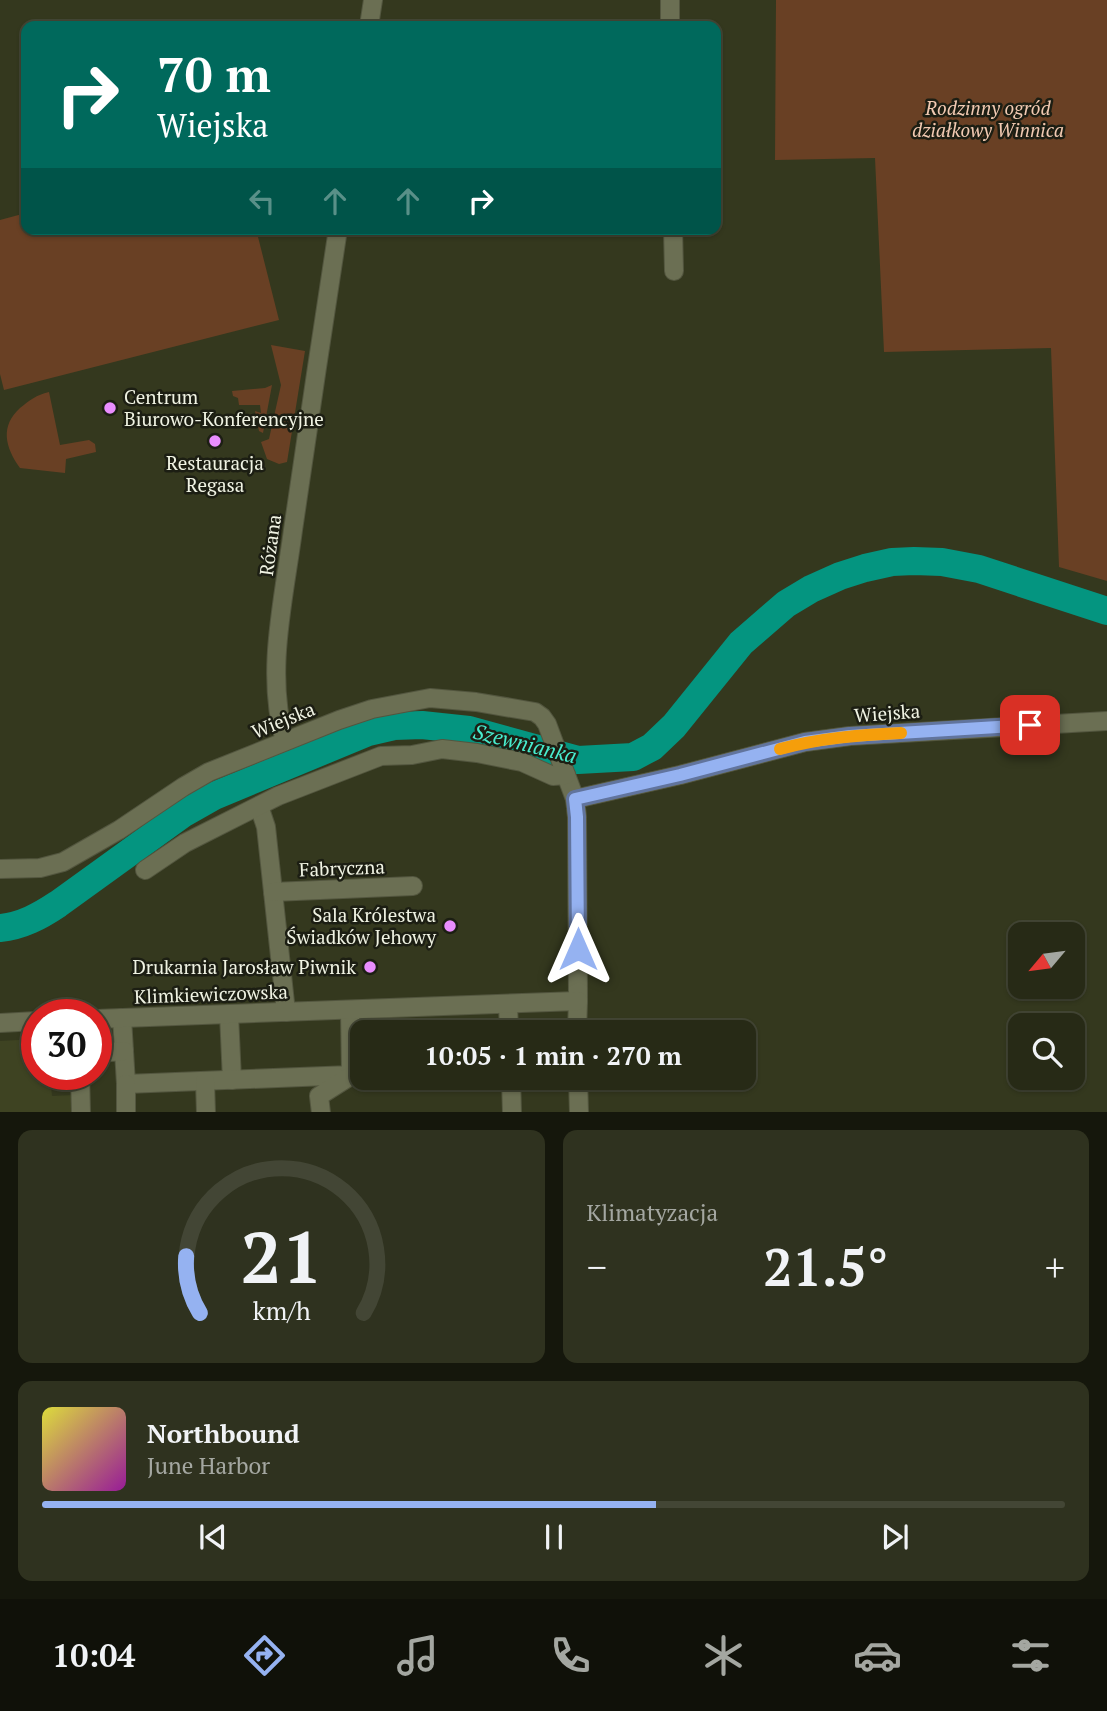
<!DOCTYPE html>
<html lang="pl">
<meta charset="utf-8">
<style>
body{margin:0;font-family:"PT Serif",serif;background:#2f321f;color:#f1f3f6;height:100vh;display:flex;flex-direction:column;font-size:26px;white-space:nowrap}
*{box-sizing:border-box;margin:0}
p{font-size:23px;color:#a4a7a1}
.icon{flex:none;width:38px;height:38px;fill:none;stroke:currentColor;stroke-width:2;stroke-linecap:round;stroke-linejoin:round}
.map{position:relative;height:1112px;overflow:hidden}
.sheet{display:flex;flex-direction:column;gap:18px;padding:18px;background:#15170c;flex:1}
.sheet>*{flex:none}
.guide{position:absolute;left:21px;top:21px;width:700px;height:214px;border-radius:14px;box-shadow:0 2px 5px #0004,0 0 0 2px #434635;background:#00695c;color:#fff;overflow:hidden}
.needle{width:46px;rotate:241deg}
.controls{position:absolute;left:1008px;top:922px;display:grid;gap:14px}
.controls a{display:grid;place-items:center;width:77px;height:77px;border-radius:14px;background:#272a16;box-shadow:0 2px 5px #0004,0 0 0 2px #434635;font-size:35px}
.speed{position:absolute;left:21px;top:999px;display:flex;gap:14px;font-size:35px;font-weight:700;text-align:center}
.speed>*{display:grid;place-content:center;width:91px;height:91px;border-radius:50%;background:#272a16;box-shadow:0 2px 5px #0004,0 0 0 2px #434635;line-height:1}
.speed .limit{border:10px solid #d22;background:#fff;color:#111}
.pin{position:absolute;display:grid;place-items:center;width:60px;height:60px;color:#fff;margin:-30px;border-radius:14px;box-shadow:0 4px 10px #0006}
.me{position:absolute;width:77px;margin:-38px;rotate:0deg;stroke-linejoin:round;filter:drop-shadow(0 0 5px #0008)}
.turn{display:flex;align-items:center;gap:24px;height:147px;padding:0 21px;font-size:32px}
.turn .icon{width:91px;height:91px;stroke-width:2.5}
.turn b{display:block;font-size:49px;line-height:60px}
.lanes{display:flex;align-items:center;height:66px;padding:0 21px;background:#0003;justify-content:center;gap:35px;direction:ltr}
.lanes .off{opacity:.35}
.big{font-size:52px;font-weight:600;line-height:1.1}
.sheet .widget{flex:1;display:flex;flex-direction:column;justify-content:center;gap:10px;min-width:0;padding:0 24px;border-radius:14px;background:#2f321f}
.sheet .dial{align-items:center;gap:0}
.dial svg{height:182px;overflow:visible;fill:none;stroke:#434635;stroke-width:7;stroke-linecap:round;text-anchor:middle}
.dial text{fill:#f1f3f6;stroke:none}
.song{display:flex;align-items:center;gap:21px}
.cover{width:84px;height:84px;border-radius:10px;background:linear-gradient(135deg,hsl(60 70% 55%),hsl(300 70% 35%))}
.played{height:7px;border-radius:4px;background:linear-gradient(90deg,#95b2f1 60%,#434635 60%)}
.keys{display:flex;justify-content:space-around;direction:ltr}
.heat{display:flex;justify-content:space-between;align-items:center;font-size:38px;direction:ltr}
.sheet .tiles{flex:1;display:grid;gap:18px;grid-template-columns:1fr 1fr}
.widget:last-child{grid-column:span 2}
.trip{position:absolute;left:350px;top:1020px;width:406px;height:70px;border-radius:14px;background:#272a16;box-shadow:0 2px 5px #0004,0 0 0 2px #434635;font-weight:600;line-height:70px;text-align:center}
.tab-bar{display:flex;height:112px;justify-content:space-around;align-items:center;background:#101109;color:#a4a7a1}
.tab-bar .icon{width:49px;height:49px}
.tab-bar .active{color:#95b2f1}
.tab-bar b{font-size:32px;color:#f1f3f6}
.map>svg:first-child{display:block}
.built{fill:#3e4322}
.green{fill:#694024}
.lines{fill:none;stroke-linecap:round;stroke-linejoin:round}
.river{stroke:#049580;stroke-width:28}
.minor-casing{stroke:#53563f;stroke-width:20}
.minor{stroke:#6b6f53;stroke-width:18}
.route-casing{stroke:#61749d;stroke-width:18}
.route{stroke:#95b2f1;stroke-width:12}
.slow{stroke:#f59e0b;stroke-width:12}
.poi-dot{fill:#e98dfe;stroke:#1c1e13;stroke-width:2.5}
.labels{text-anchor:middle;stroke-width:5;stroke-linejoin:round;paint-order:stroke}
.park-label{font-size:19px;font-style:italic;fill:#f2cab2;stroke:#1c1e13}
.poi-label{font-size:19px;fill:#f0f3e3;stroke:#1c1e13;text-anchor:end}
.street-label{font-size:19px;fill:#f0f3e3;stroke:#1c1e13}
.water-label{font-size:21px;font-style:italic;fill:#48ecce;stroke:#1c1e13}
</style>
<div class="map">
<svg width="1107" height="1113" viewBox="0 0 1107 1113">
<rect width="100%" height="100%" fill="#34381e"/>
<polygon class="built" points="37,1039 37,1074 50,1075 52,1096 74,1095 74,1112 0,1112 0,1041"/>
<g class="green">
<polygon points="776,0 1107,0 1107,581 1059,567 1051,348 884,352 875,158 775,160"/>
<polygon points="26,213 26,229 256,229 279,320 4,390 0,374 0,220"/>
<polygon points="271,345 305,351 287,462 279,464 267,459 261,442 269,439 281,385"/>
<polygon points="272,385 263,433 259,431 255,411 261,413 260,405 239,405 238,398 233,396 232,391 265,388"/>
<path d="M49,392L60,445L89,440L95,444L96,452L66,459L65,473L20,468C5,447 0,426 20,408C30,400 36,395 49,392Z"/>
</g>
<g class="lines">
<path class="river" d="M0,928C22,926 40,916 58,904L184,813L214,796L368,732L394,726L422,725L469,730L578,760L633,757L652,747L674,726L741,643L786,604L811,589L840,576L865,568L892,562L914,561L942,562L979,569L1107,611"/>
<g class="minor-casing">
<g id="minor">
<polyline points="670,0 670,26"/>
<polyline points="369,26 373,0"/>
<polyline points="673,229 674,271"/>
<path d="M285,741C265,673 284,599 293,530C307,430 323,329 338,229"/>
<polyline points="575,799 680,775 805,742 850,736 1107,721"/>
<polyline points="259,806 266,827 286,1012"/>
<polyline points="0,869 40,868 63,862 119,830 183,787 209,772 339,720 372,709 430,698 476,702 535,712 542,717 547,724 575,799 577,817 578,1001 577,1032"/>
<polyline points="145,870 185,843 278,796 381,756 412,755 442,749 477,753 522,762 553,776 566,775"/>
<polyline points="273,892 413,886"/>
<polyline points="508,1004 509,1032"/>
<polyline points="229,1014 232,1080"/>
<polyline points="122,1018 126,1084 351,1075 350,1010"/>
<polyline points="96,1019 578,1001"/>
<polyline points="0,1023 37,1021"/>
<polyline points="96,1053 124,1051"/>
<polyline points="80,1074 81,1113"/>
<polyline points="511,1078 512,1113"/>
<polyline points="578,1078 579,1113"/>
<polyline points="205,1081 206,1113"/>
<polyline points="126,1084 126,1113"/>
<polyline points="321,1113 319,1096 349,1077"/>
</g>
</g>
<use href="#minor" class="minor"/>
</g>
<g class="lines">
<g class="route-casing">
<polyline id="route" points="578,949 577,817 575,799 680,775 805,742 850,736 1030,725"/>
</g>
<use href="#route" class="route"/>
<path class="slow" d="M780,749C820,738 860,735 901,733"/>
</g>
<g class="poi-dot">
<circle cx="110" cy="408" r="7"/>
<circle cx="215" cy="441" r="7"/>
<circle cx="450" cy="926" r="7"/>
<circle cx="370" cy="967" r="7"/>
</g>
<g class="labels">
<g class="park-label">
<text x="988" y="115">Rodzinny ogród<tspan x="988" dy="22">działkowy Winnica</tspan></text>
</g>
<g class="poi-label">
<text x="124" y="404" text-anchor="start">Centrum<tspan x="124" dy="22">Biurowo-Konferencyjne</tspan></text>
<text x="215" y="470" text-anchor="middle">Restauracja<tspan x="215" dy="22">Regasa</tspan></text>
<text x="436" y="922">Sala Królestwa<tspan x="436" dy="22">Świadków Jehowy</tspan></text>
<text x="356" y="974">Drukarnia Jarosław Piwnik</text>
</g>
<g class="street-label">
<text transform="translate(270 545) rotate(-82)" y="7">Różana</text>
<text transform="translate(887 713) rotate(-4)" y="7">Wiejska</text>
<text transform="translate(283 720) rotate(-22)" y="7">Wiejska</text>
<text transform="translate(342 868) rotate(-2)" y="7">Fabryczna</text>
<text transform="translate(211 994) rotate(-2)" y="7">Klimkiewiczowska</text>
</g>
<g class="water-label">
<text transform="translate(525 744) rotate(14)" y="7">Szewnianka</text>
</g>
</g>
</svg>
<div class="controls">
<a><svg class="needle" viewBox="-14 -14 28 28"><path d="M0-13l5 13h-10z" fill="#e53935"/><path d="M0 13l5-13h-10z" fill="#a4a7a1"/></svg></a>
<a><svg class="icon" aria-label="search" viewBox="0 0 24 24"><circle cx="10" cy="10" r="6"/><path d="M15 15l6 6"/></svg></a>
</div>
<div class="speed"><div class="limit">30</div></div>
<div class="pin" style="left:1030px;top:725px;background:#d93025"><svg class="icon" aria-label="arrive" viewBox="0 0 24 24"><path d="M6 21V4h12l-3 4 3 4H6"/></svg></div>
<svg class="me" style="left:578px;top:949px" viewBox="-20 -20 40 40"><path d="M0-17L14 15 0 8-14 15z" fill="#95b2f1" stroke="#fff" stroke-width="4"/></svg>
<div class="trip">10:05 · 1 min · 270 m</div>
<div class="guide">
<div class="turn"><svg class="icon" aria-label="right" viewBox="0 0 24 24"><path d="M7 20v-9h11M14 6l5 5-5 5"/></svg><div><b>70 m</b>Wiejska</div></div>
<div class="lanes"><svg class="icon off" aria-label="left" viewBox="0 0 24 24"><path d="M17 20v-9H6M10 6l-5 5 5 5"/></svg><svg class="icon off" aria-label="ahead" viewBox="0 0 24 24"><path d="M12 20V5M6 11l6-6 6 6"/></svg><svg class="icon off" aria-label="ahead" viewBox="0 0 24 24"><path d="M12 20V5M6 11l6-6 6 6"/></svg><svg class="icon" aria-label="right" viewBox="0 0 24 24"><path d="M7 20v-9h11M14 6l5 5-5 5"/></svg></div>
</div>
</div>
<section class="sheet">
<div class="tiles">
<div class="widget dial"><svg viewBox="0 0 100 80">
<path d="M14 69A42 42 0 1 1 86 69"/>
<path d="M14 69A42 42 0 0 1 8 44" stroke="#95b2f1"/>
<text x="50" y="56" font-size="32" font-weight="700">21</text>
<text x="50" y="72" font-size="11">km/h</text>
</svg></div>
<div class="widget"><p>Klimatyzacja</p>
<div class="heat"><a>−</a><b class="big">21.5°</b><a>+</a></div>
</div>
<div class="widget">
<div class="song"><i class="cover"></i><div><b>Northbound</b><p>June Harbor</p></div></div>
<div class="played"></div>
<div class="keys"><svg class="icon" aria-label="previous" viewBox="0 0 24 24"><path d="M18 5L8 12l10 7zM5 5v14"/></svg><svg class="icon" aria-label="pause" viewBox="0 0 24 24"><path d="M8 5v14M16 5v14"/></svg><svg class="icon" aria-label="next" viewBox="0 0 24 24"><path d="M6 5l10 7-10 7zM19 5v14"/></svg></div>
</div>
</div>
</section>
<nav class="tab-bar">
<b>10:04</b>
<svg class="icon active" aria-label="directions" viewBox="0 0 24 24"><path d="M12 3l9 9-9 9-9-9zM9 14v-3h6M13 9l2 2-2 2"/></svg>
<svg class="icon" aria-label="music" viewBox="0 0 24 24"><path d="M9 18V5l10-2v13"/><circle cx="6" cy="18" r="3"/><circle cx="16" cy="16" r="3"/></svg>
<svg class="icon" aria-label="phone" viewBox="0 0 24 24"><path d="M5 4h4l2 5-3 2q2 4 5 5l2-3 5 2v4C11 20 4 13 5 4z"/></svg>
<svg class="icon" aria-label="climate" viewBox="0 0 24 24"><path d="M12 3v18M4 7l16 10M4 17L20 7"/></svg>
<svg class="icon" aria-label="car" viewBox="0 0 24 24"><path d="M5 17H2v-5l4-1 3-4h7l3 4 3 1v5h-3M9 17h6M6 11h13"/><circle cx="7" cy="17" r="2"/><circle cx="17" cy="17" r="2"/></svg>
<svg class="icon" aria-label="filters" viewBox="0 0 24 24"><path d="M4 7h16M4 17h16"/><circle cx="9" cy="7" r="2"/><circle cx="15" cy="17" r="2"/></svg>
</nav>
